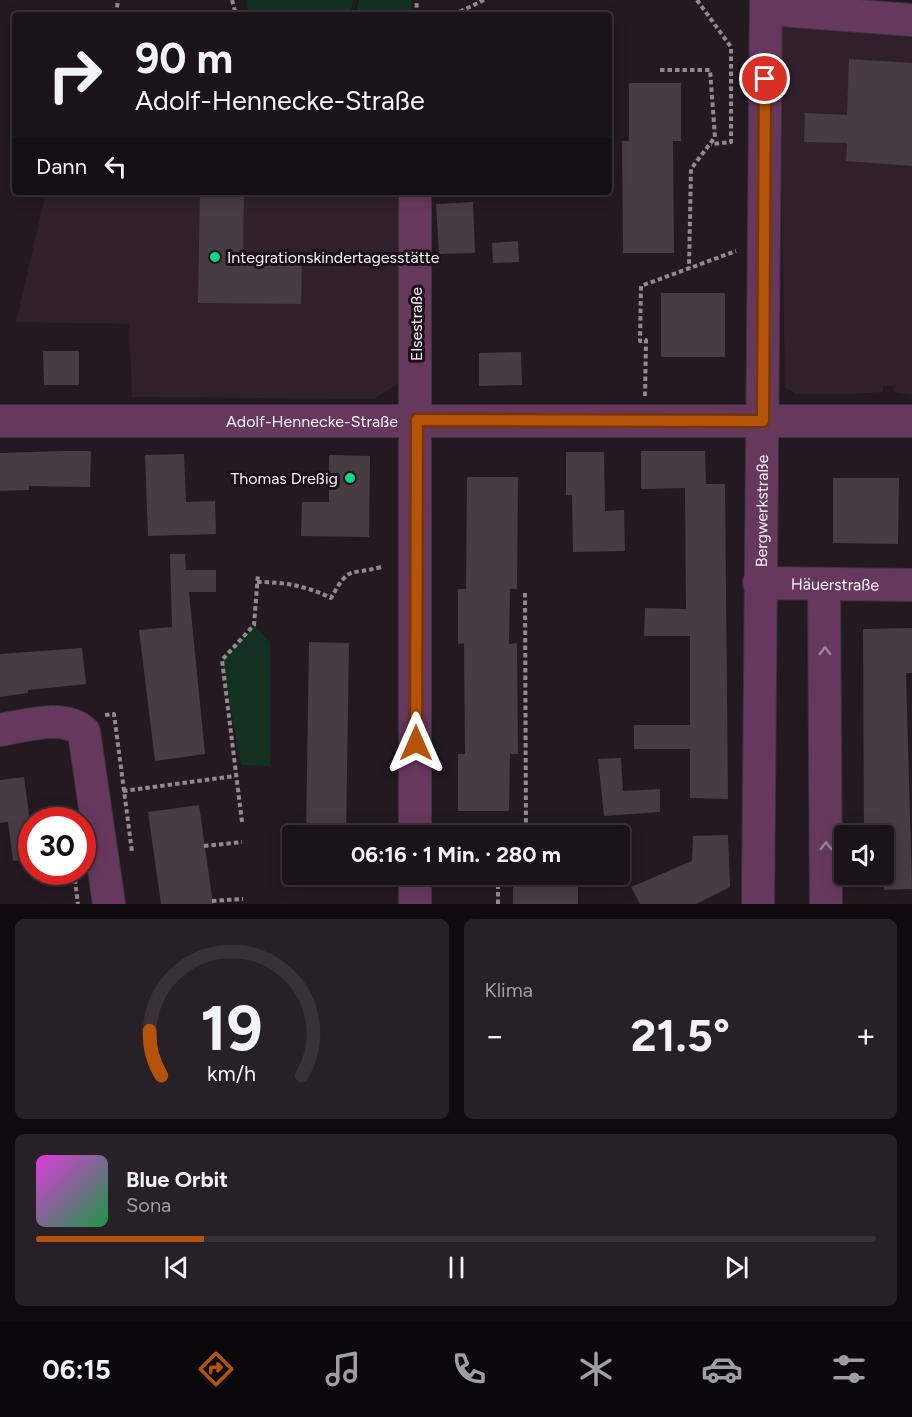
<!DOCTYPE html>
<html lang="de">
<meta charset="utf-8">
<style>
body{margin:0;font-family:Figtree,sans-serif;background:#272026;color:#f1f3f6;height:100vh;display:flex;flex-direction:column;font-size:22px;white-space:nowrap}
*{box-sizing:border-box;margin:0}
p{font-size:20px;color:#9f9ea2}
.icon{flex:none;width:33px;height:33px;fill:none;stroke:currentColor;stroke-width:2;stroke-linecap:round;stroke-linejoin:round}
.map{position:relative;height:904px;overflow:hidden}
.details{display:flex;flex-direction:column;gap:15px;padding:15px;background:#0e0a0e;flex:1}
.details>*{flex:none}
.top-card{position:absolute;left:12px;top:12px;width:600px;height:183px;border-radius:6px;box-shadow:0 3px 15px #0003,0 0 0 2px #383238;background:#1a1319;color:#f1f3f6;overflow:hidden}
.tools{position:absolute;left:834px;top:825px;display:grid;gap:12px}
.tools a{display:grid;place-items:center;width:60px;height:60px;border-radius:6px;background:#1a1319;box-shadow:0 3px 15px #0003,0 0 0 2px #383238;font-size:30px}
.speed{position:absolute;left:18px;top:807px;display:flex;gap:12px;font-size:30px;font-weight:700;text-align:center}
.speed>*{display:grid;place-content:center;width:78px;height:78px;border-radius:50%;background:#1a1319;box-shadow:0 3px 15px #0003,0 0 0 2px #383238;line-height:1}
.speed .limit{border:9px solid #d22;background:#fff;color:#111}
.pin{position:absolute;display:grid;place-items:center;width:51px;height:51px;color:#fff;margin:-26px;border:3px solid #fff;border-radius:50%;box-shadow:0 2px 6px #0007}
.me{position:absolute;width:66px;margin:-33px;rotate:0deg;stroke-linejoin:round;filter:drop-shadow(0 0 4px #0008)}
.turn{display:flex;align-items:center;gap:21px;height:126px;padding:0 24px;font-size:27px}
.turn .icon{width:78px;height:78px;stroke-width:2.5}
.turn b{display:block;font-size:42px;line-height:51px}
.then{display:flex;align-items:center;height:57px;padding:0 24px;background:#0003;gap:12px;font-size:22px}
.big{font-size:45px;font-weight:700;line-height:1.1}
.details .card{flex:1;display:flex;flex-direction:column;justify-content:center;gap:9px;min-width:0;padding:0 21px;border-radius:9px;background:#272026}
.details .dial{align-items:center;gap:0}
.dial svg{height:156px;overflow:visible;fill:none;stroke:#383238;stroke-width:7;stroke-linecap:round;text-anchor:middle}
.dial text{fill:#f1f3f6;stroke:none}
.song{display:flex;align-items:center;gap:18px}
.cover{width:72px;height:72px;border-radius:9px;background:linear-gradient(135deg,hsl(300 70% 55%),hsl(140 70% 35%))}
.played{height:6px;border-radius:3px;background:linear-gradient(90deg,#b45309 20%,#383238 20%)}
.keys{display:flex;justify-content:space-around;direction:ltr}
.heat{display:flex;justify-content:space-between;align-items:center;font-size:33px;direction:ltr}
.details .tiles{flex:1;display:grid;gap:15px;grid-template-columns:1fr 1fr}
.card:last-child{grid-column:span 2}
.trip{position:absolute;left:282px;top:825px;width:348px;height:60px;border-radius:6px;background:#1a1319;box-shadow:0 3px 15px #0003,0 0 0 2px #383238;font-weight:700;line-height:60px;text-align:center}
.tabs{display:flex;height:96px;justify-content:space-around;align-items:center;background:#0a080a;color:#9f9ea2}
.tabs .icon{width:42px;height:42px}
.tabs .active{color:#b45309}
.tabs b{font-size:27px;color:#f1f3f6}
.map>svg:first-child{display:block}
.built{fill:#2f202c}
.green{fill:#133121}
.building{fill:#473c44}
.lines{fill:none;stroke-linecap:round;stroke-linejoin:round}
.minor-casing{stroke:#3d333b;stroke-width:34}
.path{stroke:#91898f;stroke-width:4;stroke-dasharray:4.5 3;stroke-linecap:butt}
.minor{stroke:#67385e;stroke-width:32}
.oneway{stroke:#a1829b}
.route-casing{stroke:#753606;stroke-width:15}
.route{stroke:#b45309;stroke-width:10}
.poi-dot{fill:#0bd98a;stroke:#1a1017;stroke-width:2}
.labels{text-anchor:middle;stroke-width:6;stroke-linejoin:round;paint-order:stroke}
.poi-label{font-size:16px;fill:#f9f2f7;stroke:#1a1017;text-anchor:start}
.street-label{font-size:16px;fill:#f9f2f7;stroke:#1a1017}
</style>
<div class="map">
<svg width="912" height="904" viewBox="0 0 912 904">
<rect width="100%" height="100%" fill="#231921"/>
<g class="built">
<polygon points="778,21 912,32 912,395 894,392 893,386 883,386 883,392 850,394 796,394 785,387"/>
<polygon points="46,192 399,192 398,384 374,399 132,397 129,324 16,322"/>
</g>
<g class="green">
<polygon points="247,0 353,0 350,15 248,14"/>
<polygon points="359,0 412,0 411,15 356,15"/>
<polygon points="254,625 270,642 270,766 241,765 222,660"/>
</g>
<g class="building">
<polygon points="849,59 912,63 912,166 846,161 847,143 804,142 805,113 847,115"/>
<polygon points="629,83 681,83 681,141 673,141 674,253 623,253 622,141 629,141"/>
<polygon points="200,192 244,192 243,263 302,264 301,304 198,303"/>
<polygon points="473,202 475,253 439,254 436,204"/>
<polygon points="518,241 519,262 493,263 492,243"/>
<rect x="661" y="293" width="64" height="64"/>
<polygon points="43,351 79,351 79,385 44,385"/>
<polygon points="521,352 522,385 479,386 479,353"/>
<polygon points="63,451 91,451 90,487 29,486 29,490 0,491 0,453"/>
<polygon points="641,451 705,451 706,484 725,484 728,799 690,798 690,749 634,749 634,725 690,725 690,636 644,636 645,608 686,609 685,488 641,489"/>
<polygon points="566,452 604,452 605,511 624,510 625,551 573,552 572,495 566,495"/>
<polygon points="184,454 186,502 215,501 216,534 148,536 145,455"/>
<polygon points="329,455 370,456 369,537 301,536 302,502 329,502"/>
<polygon points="467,477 518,477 517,589 510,589 509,644 517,643 518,754 510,754 509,811 458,811 458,754 465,754 464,643 458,644 458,589 466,589"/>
<polygon points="833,478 899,478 898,544 833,543"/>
<polygon points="170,554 185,554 186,570 216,570 216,592 189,592 205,754 155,761 139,630 172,627"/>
<polygon points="912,628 912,673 906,673 912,889 884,890 884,836 864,836 863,629"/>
<polygon points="309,642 349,643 346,836 306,836"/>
<polygon points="82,648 86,684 28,690 28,693 0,697 0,654"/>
<polygon points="621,758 623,791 660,789 660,812 604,816 598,759"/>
<polygon points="24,777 32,836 32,859 13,861 8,822 0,823 0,780"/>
<polygon points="199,805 213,904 161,904 148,812"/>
<polygon points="728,835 730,887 696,904 640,904 631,887 692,861 693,836"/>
<rect x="513" y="878" width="65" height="26"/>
</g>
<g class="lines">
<g class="minor-casing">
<g id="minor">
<polyline points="766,9 912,20"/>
<polyline points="415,192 415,836"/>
<path id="s1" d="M0,421H912"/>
<path id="s2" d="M759,583L912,585"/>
<polyline points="824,584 826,904"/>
<path d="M0,730C25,726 64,713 84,732L109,904"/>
<polyline points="415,904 415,874"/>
<path id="s3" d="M758,904L766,0"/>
</g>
</g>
<g class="path">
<polyline points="232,0 236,15"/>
<polyline points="697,0 731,47 731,142 711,144"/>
<polyline points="116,15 118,0"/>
<polyline points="416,15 417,0"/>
<polyline points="453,15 484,0"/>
<polyline points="660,70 710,70 715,137 691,169 689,268"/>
<polyline points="645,396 646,340 640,341 641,286 736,251"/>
<path d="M257,582C284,582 307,586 331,598C350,564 349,576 381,567"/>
<polyline points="525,593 526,836"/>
<polyline points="105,715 114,714 132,852"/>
<polyline points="123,791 235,776"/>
<polyline points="242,822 222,660 254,625 258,574"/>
<polyline points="204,846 242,842"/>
<polyline points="74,872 78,904"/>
<polyline points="212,901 243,899"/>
<polyline points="498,904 498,874"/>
</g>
<use href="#minor" class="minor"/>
</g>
<defs><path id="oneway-chevron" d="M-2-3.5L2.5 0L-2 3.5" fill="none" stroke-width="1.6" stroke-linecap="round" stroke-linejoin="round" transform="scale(1.5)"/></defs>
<g class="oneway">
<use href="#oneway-chevron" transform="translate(825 651) rotate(-90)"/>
<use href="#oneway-chevron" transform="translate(826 846) rotate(-90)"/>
</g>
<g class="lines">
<g class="route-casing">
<polyline id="route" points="416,743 417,420 763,421 765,79"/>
</g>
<use href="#route" class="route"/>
</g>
<g class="poi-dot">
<circle cx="215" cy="257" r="6"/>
<circle cx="350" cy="478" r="6"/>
</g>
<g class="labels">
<g class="poi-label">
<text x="227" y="263">Integrationskindertagesstätte</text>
<text x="338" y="484" text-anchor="end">Thomas Dreßig</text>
</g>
<g class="street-label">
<text transform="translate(416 324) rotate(-90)" y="6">Elsestraße</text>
<text dy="6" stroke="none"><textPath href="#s1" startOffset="312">Adolf-Hennecke-Straße</textPath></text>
<text dy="6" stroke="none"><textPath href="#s3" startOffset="393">Bergwerkstraße</textPath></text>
<text dy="6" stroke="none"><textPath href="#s2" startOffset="76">Häuerstraße</textPath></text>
</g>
</g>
</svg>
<div class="tools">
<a><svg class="icon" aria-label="sound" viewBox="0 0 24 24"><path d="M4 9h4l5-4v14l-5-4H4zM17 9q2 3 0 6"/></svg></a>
</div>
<div class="speed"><div class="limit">30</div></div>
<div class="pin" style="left:765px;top:79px;background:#d93025"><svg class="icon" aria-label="arrive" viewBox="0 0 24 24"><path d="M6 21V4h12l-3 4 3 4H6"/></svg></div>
<svg class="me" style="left:416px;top:743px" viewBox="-20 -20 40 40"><path d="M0-17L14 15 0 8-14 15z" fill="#b45309" stroke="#fff" stroke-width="4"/></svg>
<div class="trip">06:16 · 1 Min. · 280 m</div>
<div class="top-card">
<div class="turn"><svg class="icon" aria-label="right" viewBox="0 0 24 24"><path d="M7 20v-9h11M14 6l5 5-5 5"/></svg><div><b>90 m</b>Adolf-Hennecke-Straße</div></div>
<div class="then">Dann<svg class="icon" aria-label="left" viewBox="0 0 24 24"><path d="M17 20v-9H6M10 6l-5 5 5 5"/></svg></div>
</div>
</div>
<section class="details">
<div class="tiles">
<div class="card dial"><svg viewBox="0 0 100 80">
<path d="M14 69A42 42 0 1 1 86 69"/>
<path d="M14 69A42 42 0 0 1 8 46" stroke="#b45309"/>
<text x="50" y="56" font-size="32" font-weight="700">19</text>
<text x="50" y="72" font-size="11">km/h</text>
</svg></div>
<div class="card"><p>Klima</p>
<div class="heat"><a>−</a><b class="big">21.5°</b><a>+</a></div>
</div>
<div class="card">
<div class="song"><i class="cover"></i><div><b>Blue Orbit</b><p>Sona</p></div></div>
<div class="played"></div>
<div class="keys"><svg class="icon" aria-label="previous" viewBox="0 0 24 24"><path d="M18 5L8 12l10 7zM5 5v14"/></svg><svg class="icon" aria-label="pause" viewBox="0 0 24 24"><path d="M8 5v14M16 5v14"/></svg><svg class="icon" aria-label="next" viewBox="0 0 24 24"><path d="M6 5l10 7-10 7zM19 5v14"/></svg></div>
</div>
</div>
</section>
<nav class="tabs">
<b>06:15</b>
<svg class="icon active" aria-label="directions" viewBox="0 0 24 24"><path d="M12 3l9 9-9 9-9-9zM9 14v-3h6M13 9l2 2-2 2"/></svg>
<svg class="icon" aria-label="music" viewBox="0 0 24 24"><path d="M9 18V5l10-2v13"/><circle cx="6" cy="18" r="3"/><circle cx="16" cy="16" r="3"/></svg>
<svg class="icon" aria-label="phone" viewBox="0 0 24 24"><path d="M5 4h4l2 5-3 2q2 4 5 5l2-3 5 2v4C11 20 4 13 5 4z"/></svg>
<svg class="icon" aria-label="climate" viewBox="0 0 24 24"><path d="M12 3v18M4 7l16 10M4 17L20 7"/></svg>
<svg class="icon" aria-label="car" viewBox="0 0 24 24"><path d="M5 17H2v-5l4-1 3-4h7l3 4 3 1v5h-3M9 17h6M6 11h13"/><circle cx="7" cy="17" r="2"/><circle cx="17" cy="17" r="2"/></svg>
<svg class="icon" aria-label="filters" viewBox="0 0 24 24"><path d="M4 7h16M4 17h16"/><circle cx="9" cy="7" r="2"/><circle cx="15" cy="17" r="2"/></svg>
</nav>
